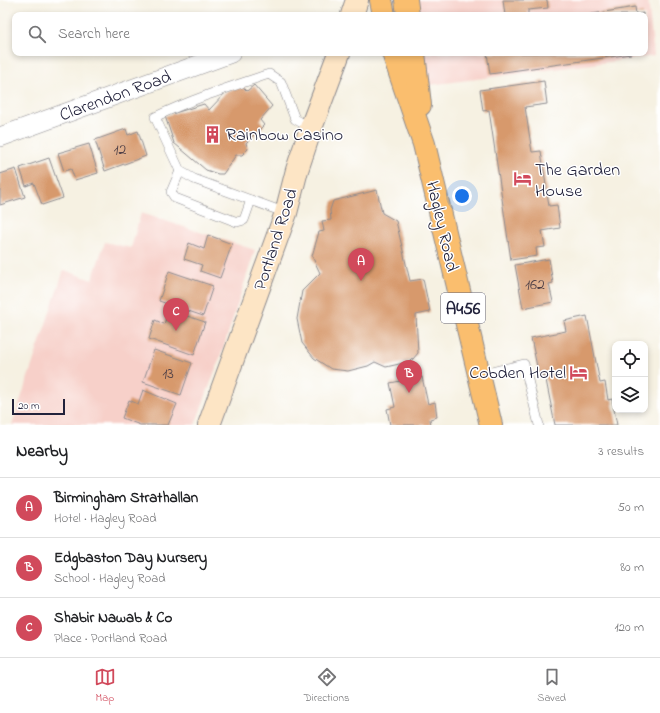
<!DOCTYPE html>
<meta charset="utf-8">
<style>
:root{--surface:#fff;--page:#f2f2f2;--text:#202124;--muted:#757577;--line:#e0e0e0;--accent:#d1495b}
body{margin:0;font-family:"Indie Flower",sans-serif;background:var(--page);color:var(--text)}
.controls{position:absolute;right:12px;bottom:12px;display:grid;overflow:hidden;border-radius:8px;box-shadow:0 2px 6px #0003}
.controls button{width:36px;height:36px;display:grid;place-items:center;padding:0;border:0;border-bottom:1px solid var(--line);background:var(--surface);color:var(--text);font:20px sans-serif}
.scale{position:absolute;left:12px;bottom:10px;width:53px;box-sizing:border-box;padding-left:4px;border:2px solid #22223b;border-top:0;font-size:11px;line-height:14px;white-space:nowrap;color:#22223b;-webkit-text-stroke:3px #fff;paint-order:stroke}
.you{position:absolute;left:462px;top:196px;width:14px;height:14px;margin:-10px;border:3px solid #fff;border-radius:50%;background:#1a73e8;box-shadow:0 0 0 6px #1a73e833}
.badge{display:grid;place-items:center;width:26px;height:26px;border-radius:50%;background:var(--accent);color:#fff;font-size:13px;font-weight:700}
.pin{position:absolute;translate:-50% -33px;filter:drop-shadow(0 1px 2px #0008)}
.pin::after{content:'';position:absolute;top:21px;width:14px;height:12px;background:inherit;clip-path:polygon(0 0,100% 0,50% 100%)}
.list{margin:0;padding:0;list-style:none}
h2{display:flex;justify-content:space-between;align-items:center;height:52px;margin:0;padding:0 16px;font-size:17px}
h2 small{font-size:13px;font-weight:400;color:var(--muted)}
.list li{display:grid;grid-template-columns:26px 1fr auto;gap:12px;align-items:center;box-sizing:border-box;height:60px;padding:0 16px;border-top:1px solid var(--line)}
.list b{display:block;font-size:15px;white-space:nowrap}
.list p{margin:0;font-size:13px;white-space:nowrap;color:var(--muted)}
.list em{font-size:13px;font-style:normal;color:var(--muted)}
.icon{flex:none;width:22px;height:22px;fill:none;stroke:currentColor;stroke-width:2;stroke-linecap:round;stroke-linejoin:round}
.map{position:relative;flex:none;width:660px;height:425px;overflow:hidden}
.search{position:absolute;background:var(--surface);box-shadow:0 2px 6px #0003;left:12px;right:12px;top:12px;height:44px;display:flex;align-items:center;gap:10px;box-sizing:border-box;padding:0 14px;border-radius:8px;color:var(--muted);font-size:15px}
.sheet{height:232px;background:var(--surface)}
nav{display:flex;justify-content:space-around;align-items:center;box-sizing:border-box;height:56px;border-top:1px solid var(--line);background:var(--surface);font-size:11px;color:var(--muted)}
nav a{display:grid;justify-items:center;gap:2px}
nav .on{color:var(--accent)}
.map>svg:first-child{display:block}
.built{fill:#f7d0c9}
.building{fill:#d7996c}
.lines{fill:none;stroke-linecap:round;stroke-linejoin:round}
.lane-casing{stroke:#8c8a8e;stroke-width:10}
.street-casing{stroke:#8c8a8e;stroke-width:20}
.secondary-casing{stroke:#8c8a8e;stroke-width:24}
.highway-casing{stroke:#8c8a8e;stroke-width:24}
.lane{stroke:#fff;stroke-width:9}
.street{stroke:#fff;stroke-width:19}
.secondary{stroke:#fde5c5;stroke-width:22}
.highway{stroke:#fabe6e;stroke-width:22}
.labels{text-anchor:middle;stroke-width:3;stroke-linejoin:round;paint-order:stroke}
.number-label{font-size:16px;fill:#4f4047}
.shield{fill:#fff;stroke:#646476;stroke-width:1}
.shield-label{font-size:17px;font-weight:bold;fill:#22223b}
.street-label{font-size:18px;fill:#22223b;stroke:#fff}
.poi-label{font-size:18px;fill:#22223b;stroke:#fff;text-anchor:start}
</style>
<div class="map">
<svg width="660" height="425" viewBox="0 0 660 425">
<rect width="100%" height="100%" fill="#fff"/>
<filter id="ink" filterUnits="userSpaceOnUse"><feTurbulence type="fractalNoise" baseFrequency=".025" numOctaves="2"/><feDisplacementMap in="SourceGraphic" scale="8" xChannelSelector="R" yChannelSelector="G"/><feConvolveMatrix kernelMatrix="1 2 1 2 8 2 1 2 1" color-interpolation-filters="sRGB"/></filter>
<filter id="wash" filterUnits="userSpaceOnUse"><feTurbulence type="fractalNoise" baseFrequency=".012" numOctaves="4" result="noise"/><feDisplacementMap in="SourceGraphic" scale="16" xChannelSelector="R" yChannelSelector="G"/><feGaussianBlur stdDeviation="0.9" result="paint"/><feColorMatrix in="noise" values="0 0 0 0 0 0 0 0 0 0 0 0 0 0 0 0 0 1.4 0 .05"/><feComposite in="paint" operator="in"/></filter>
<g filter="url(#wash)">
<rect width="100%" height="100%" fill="#f6f1e2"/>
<g class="built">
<path d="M413 0H648L654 56 429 85 423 53H645V15H416Z"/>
<path d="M141 213 255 250 222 352 195 425H12L64 270 92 280 105 242 131 248Z"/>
</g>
<g id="blocks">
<g class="building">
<path d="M503 0H547L548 8 528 10V15H505Z"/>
<path d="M635 7 636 14 643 13V15H586Z"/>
<path d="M487 53H631V54L490 74Z"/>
<path d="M544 81 547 104 525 107 532 152 541 151 549 206 557 205 560 228 542 231 545 247 536 248 537 256 511 260 489 110 483 111 480 90Z"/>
<path d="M254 85 272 106 260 120 264 125 246 143 248 149 242 155H236L223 174H218L206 170 174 143 165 116 204 104 209 110 227 91 243 87 247 91Z"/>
<path d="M126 129 128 135 138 131 146 156 105 171 95 140Z"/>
<path d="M89 144 98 173 75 180 71 169 64 171 58 153Z"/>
<path d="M49 158 63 198 42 205 34 183 26 186 20 168Z"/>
<path d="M16 169 25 197 0 205V174Z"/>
<path d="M377 190 382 213 396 221 410 281 423 279 430 312 416 315 418 353 413 359 408 362 386 367 375 362 368 366 348 371 331 369 314 358 302 343 297 319 302 291 320 273 312 256 319 232 324 231 322 221 331 220 330 210 333 201Z"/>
<path d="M208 235 232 244 220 278 200 271 202 265 184 259 189 243 204 249Z"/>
<path d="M549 259 553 283 549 284 553 302 523 308 515 265Z"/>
<path d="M169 271 213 286 203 316 159 301Z"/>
<path d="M169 310 205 322 194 355 149 339 155 320 164 324Z"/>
<path d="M587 316 600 383 605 382 608 400 612 399 617 425H555L545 375 539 376 531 338 566 331 564 321Z"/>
<path d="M154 350 192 363 181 395 143 382Z"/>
<path d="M422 377 428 404 435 402 437 417 430 419 431 425H390L387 409 395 407 390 383Z"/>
<path d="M143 390 177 404 168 425H140L122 418 129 400 138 404Z"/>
</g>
</g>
</g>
<g filter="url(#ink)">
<use href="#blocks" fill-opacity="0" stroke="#8c8a8e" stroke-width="1"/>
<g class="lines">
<defs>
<g id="lane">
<path d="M180 171 171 192 175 198 237 222 244 220 251 200"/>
<path d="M286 213 194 179 180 171 155 117C192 99 230 87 269 74L281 82 295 119 311 128"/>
<path d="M479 375 524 364 539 425"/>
</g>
<path id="street" d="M0 137 231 53"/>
<g id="secondary">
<path d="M352 15 357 0"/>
<path d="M209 425 286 213 297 170 311 128 339 53"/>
</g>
<g id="highway">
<path d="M381 0 384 15"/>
<path d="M406 0 408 15"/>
<path d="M393 53 424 144 491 425"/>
<path d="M414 53 420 105"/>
</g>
</defs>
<use href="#lane" class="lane-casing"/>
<use href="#street" class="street-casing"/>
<use href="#secondary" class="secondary-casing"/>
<use href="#highway" class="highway-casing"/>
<use href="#lane" class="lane"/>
<use href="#street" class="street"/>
<use href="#secondary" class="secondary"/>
<use href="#highway" class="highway"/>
</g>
</g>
<defs>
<symbol id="building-bare" viewBox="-9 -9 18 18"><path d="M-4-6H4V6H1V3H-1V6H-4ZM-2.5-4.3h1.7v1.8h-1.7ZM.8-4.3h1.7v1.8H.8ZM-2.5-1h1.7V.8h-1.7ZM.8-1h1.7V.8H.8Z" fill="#d1495b" stroke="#fff" stroke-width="2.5" paint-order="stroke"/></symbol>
<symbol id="hotel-bare" viewBox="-9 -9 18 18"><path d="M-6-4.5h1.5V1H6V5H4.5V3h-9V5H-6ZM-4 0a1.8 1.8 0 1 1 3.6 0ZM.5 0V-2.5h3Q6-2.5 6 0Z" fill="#d1495b" stroke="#fff" stroke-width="2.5" paint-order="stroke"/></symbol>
</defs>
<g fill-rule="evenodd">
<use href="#building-bare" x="200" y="122" width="25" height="25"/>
<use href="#hotel-bare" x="510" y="166" width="25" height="25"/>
<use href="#hotel-bare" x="566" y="360" width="25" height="25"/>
</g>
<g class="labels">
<g class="number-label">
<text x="120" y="154">12</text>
<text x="535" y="289">162</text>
<text x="168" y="378">13</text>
</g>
<rect class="shield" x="441" y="293" width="44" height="30" rx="3"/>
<g class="shield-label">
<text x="463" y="314">A456</text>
</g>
<g class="street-label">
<text transform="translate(115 95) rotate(-20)" y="6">Clarendon Road</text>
<text transform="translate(443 226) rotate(77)" y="6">Hagley Road</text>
<text transform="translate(275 239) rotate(-72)" y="6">Portland Road</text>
</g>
<g class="poi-label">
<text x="226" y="140">Rainbow Casino</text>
<text x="535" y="175">The Garden<tspan x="535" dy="21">House</tspan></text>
<text x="566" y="378" text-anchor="end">Cobden Hotel</text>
</g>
</g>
</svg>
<div class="controls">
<button><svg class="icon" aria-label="locate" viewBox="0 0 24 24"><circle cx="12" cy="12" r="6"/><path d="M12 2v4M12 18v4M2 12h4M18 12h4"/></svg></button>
<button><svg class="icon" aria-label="layers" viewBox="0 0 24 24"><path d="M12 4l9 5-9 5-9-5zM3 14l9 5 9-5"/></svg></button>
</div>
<div class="scale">20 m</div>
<div class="you"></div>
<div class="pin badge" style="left:361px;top:281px">A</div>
<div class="pin badge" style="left:409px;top:393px">B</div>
<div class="pin badge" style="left:176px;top:331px">C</div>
<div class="search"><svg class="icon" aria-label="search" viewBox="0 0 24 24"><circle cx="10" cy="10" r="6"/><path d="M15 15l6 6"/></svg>Search here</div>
</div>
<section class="sheet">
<h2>Nearby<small>3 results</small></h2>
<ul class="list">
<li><span class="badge">A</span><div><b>Birmingham Strathallan</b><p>Hotel · Hagley Road</p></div><em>50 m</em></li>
<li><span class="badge">B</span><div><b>Edgbaston Day Nursery</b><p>School · Hagley Road</p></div><em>80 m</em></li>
<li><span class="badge">C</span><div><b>Shabir Nawab &amp; Co</b><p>Place · Portland Road</p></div><em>120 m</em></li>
</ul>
</section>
<nav>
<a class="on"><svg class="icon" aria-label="map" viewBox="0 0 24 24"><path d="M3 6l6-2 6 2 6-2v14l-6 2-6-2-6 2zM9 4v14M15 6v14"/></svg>Map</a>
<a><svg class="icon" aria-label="directions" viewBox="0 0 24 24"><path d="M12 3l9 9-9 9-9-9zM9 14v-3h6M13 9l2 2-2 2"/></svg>Directions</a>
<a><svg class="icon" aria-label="saved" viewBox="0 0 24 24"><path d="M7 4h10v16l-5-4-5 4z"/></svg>Saved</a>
</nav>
